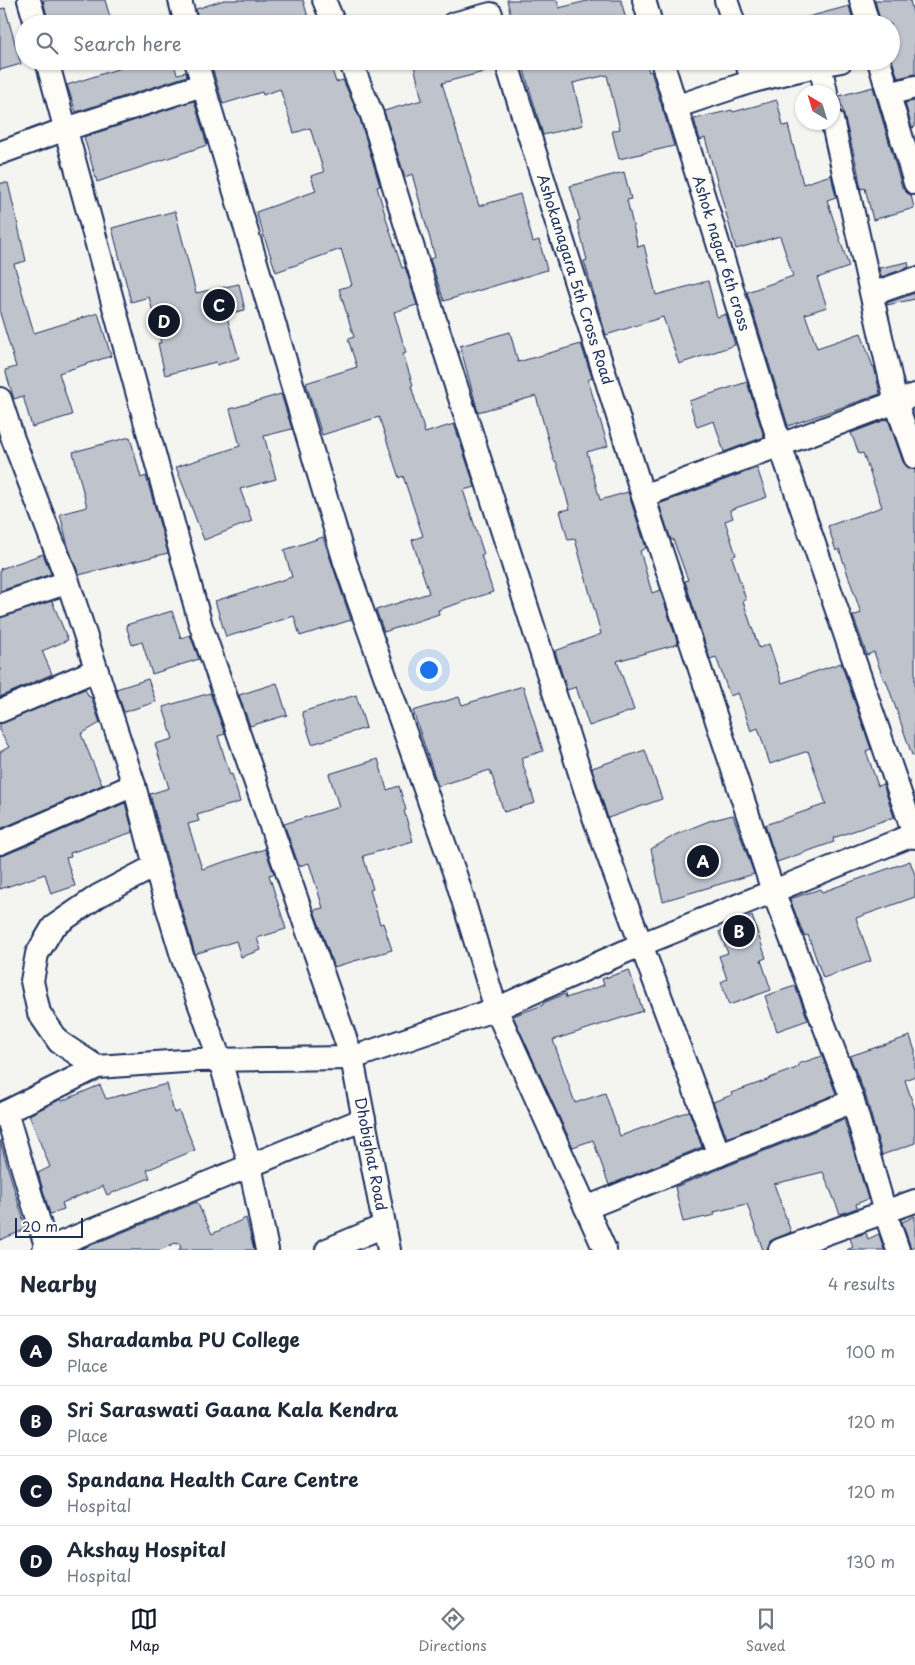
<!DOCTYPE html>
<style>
:root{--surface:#fff;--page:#f2f2f3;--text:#1f2937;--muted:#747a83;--line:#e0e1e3;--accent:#111827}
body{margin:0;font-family:"Playpen Sans",sans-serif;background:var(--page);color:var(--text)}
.compass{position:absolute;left:795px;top:85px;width:45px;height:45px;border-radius:50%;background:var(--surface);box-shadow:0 1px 4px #0004;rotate:322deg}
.scale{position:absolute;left:15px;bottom:12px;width:68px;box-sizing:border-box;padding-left:5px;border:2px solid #1b2f5e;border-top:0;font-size:14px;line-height:18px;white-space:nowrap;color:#1b2f5e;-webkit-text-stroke:4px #fdfcf7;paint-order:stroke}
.you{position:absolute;left:428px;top:669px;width:18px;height:18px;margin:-12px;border:4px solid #fff;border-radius:50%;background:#1a73e8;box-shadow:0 0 0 8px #1a73e833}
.badge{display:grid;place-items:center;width:32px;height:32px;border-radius:50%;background:var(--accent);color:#fff;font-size:16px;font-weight:700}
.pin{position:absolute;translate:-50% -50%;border:2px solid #fff;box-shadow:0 1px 5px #0006}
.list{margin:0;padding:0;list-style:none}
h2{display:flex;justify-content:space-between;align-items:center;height:65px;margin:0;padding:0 20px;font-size:21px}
h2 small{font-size:16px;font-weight:400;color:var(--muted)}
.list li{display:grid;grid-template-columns:32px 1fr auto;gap:15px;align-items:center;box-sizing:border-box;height:70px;padding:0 20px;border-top:1px solid var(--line)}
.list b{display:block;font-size:19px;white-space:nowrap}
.list p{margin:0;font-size:16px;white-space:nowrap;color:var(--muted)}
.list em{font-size:16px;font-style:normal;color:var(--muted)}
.icon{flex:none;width:28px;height:28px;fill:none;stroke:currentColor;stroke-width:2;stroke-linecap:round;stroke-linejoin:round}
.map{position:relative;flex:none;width:915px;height:1250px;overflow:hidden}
.search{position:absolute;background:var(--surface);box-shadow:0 1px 4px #0004;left:15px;right:15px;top:15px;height:55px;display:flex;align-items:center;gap:12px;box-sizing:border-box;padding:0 18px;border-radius:28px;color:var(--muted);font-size:19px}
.sheet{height:345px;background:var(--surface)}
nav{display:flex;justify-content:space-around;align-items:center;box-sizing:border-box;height:70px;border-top:1px solid var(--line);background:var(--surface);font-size:14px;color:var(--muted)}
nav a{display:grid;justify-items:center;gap:2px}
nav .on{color:var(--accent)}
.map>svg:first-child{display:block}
.building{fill:#bfc3cc;stroke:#1b2f5e}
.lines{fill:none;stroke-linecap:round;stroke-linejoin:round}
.minor-casing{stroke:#1b2f5e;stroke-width:26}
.minor{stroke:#fdfcf7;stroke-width:22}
.labels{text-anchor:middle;stroke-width:4.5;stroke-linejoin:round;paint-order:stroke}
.street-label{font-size:15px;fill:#1b2f5e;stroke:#fdfcf7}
</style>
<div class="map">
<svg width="915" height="1250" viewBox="0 0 915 1250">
<rect width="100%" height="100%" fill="#f4f4f1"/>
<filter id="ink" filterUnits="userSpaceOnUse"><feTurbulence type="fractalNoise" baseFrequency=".02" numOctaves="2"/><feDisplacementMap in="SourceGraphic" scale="10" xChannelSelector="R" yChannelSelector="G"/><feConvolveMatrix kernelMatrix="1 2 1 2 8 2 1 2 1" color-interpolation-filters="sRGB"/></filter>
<g filter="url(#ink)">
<g class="building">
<path d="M43 0H105L112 24H49Z"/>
<path d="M224 0H303L310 24H199L196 9Z"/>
<path d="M507 0H557L559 8 591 0H621L627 24H513Z"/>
<path d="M875 0H910L913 14H915V74L898 78 891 57V24H881Z"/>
<path d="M849 6 854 24H804V18Z"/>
<path d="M5 8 21 64 0 70V9Z"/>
<path d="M171 17 172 24H163L162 20Z"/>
<path d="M122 61H173L177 74 186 72 187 76 76 112 67 85 124 67Z"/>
<path d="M218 61H329L336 82 343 80 360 119 380 186 377 187 389 228 402 268 405 267 417 305 394 312 406 353 403 354 413 385 411 386 425 433 454 424 475 487 463 490 484 554 481 555 493 592 438 610 439 614 384 632 376 610 429 593 412 540 423 536 403 476 399 478 379 417 322 435 306 383 357 367 348 339 354 337 339 289 352 285 341 249 276 272 256 212 316 191 311 176 324 172 310 128 294 133 280 89 263 95 262 92 223 104 211 64Z"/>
<path d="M413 61H493L495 69 442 83 479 206 520 194 533 242 539 240 547 270 444 301 430 259 435 257 412 174 405 177 384 111 422 100Z"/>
<path d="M557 61H646L649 72 651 71 674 146 619 159 612 131 620 129 607 75 573 83 583 125 543 135 524 70Z"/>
<path d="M873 87 902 187 906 192 911 195 914 208 873 220 865 188 861 189 857 167 839 96Z"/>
<path d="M777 100 783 126 788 125 803 184 831 175 836 197 827 200 849 267 817 278 827 307 805 314 817 348 861 333 873 367 874 366 880 394 788 426 747 292 793 276 780 236 736 249 705 138 700 140 694 119 732 110 733 112Z"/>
<path d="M194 101 207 145 97 182 84 137Z"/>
<path d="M915 101V127L912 128 905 103Z"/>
<path d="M624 172 631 199 627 200 638 247 644 245 656 295 708 281 717 317 726 314 735 345 679 364 663 317 606 335 584 261 587 260 577 221 580 220 570 186Z"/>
<path d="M0 183H8L17 221 26 261 14 264 34 333 98 313 111 356 59 373 72 415 32 427 23 396 14 399 5 370 16 367 0 313Z"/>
<path d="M175 211 196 293 239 284 245 310 226 314 239 358 217 365 216 362 165 375 158 343H161L149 297 131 302 112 228Z"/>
<path d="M908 262 909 267 881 277 879 268Z"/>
<path d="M915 293V299L887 305V303Z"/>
<path d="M510 332 518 362 581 344 592 378 588 380 608 446 587 452 600 500 628 492 646 548 640 551 652 593 660 590 678 644 617 661 634 710 589 726 576 687 567 690 555 651 601 634 575 539 568 540 560 511 570 509 556 461H554L536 396 478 412 460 346Z"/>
<path d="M747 382 764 437 724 452 714 421 697 427 689 401Z"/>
<path d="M281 394 292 429 264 436 276 479 240 489 252 521 204 540 176 467 240 446 230 409Z"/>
<path d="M888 419 903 462 907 467 915 470V755H912L886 680 884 681 874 652 867 655 853 616 861 613 839 549 836 551 828 526 882 507 863 453 859 454 851 433Z"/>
<path d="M130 437 141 478 146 476 168 553 79 575 68 546 60 514 87 507 73 452Z"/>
<path d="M757 468 767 497 730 510 733 518 725 521 736 555 732 557 746 600 743 601 759 648 769 644 782 683 841 663 871 749 866 751 878 786 883 784 894 817 833 838 834 842 777 862 765 825 826 804 808 751 770 764 758 728 751 731 738 693 730 696 716 657 710 659 685 581 688 580 673 539 671 540 659 504Z"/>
<path d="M323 537 351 620 300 636 294 616 226 637 215 601 292 577 284 550Z"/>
<path d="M43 554 51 574 0 591V569Z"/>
<path d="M52 601 68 640 42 651 52 674 0 697V618Z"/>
<path d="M172 611 181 638 190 635 199 659 152 674 142 642 132 645 126 625Z"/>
<path d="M148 679 156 702 124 712 116 689Z"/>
<path d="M277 683 287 715 250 726 239 695Z"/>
<path d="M523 686 543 751 521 758 535 803 504 812 490 770 438 786 413 711 459 697 462 705Z"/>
<path d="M85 689 89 697H91L100 723 81 734 102 785 0 829V752L9 747 0 732V724Z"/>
<path d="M210 693 225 734 218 736 230 775 232 774 240 802 197 815 199 821 188 824 202 869 265 849 274 874 269 875 286 929 257 938 261 950 241 957 236 941 195 954 168 862 150 794 169 788 155 744 173 739 163 707Z"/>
<path d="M356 695 366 728 312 744 302 712Z"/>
<path d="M645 750 662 799 608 818 592 768Z"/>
<path d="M378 759 387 790 399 786 406 810 404 811 413 841 363 856 373 889 370 890 380 924 383 923 392 950 334 967 314 910 323 908 309 863 299 866 284 824 339 807 329 774Z"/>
<path d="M125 803 133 832 70 853 71 857 66 858 75 886 51 894 45 874 0 889V856L5 855Z"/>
<path d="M733 815 754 874 663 901 651 849 677 834 709 821Z"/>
<path d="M910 861 915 875V897L856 918 871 961 823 978 808 935 804 936 790 899 820 889 822 892Z"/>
<path d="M752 916 766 958 761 960 771 990 729 1005 721 982 727 979 719 956 728 953 719 932Z"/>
<path d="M629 970 643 1011 553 1040 575 1103 605 1093 620 1136 689 1111 702 1147 609 1185 593 1140 573 1147 513 1016 543 1005V1003L565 994 566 998 604 985 602 979Z"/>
<path d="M795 986 808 1020 777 1031 765 996Z"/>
<path d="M910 1036 915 1051V1076L905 1080 915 1110V1143L882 1155 866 1097 850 1056Z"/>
<path d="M822 1056 836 1094 727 1138 713 1102 732 1095 731 1093 770 1079V1078L799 1067 798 1064Z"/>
<path d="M167 1084 174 1113 179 1111 195 1150 147 1170 150 1178 107 1195 103 1186 62 1203 64 1209 50 1214 38 1173 50 1167 29 1115 61 1099 62 1101 100 1085 106 1099Z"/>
<path d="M844 1119 868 1199 856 1204 857 1208 840 1214 823 1172 774 1184 791 1232 770 1241 767 1250H763L747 1204 714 1212 715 1215 683 1222 675 1187Z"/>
<path d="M0 1141 26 1229 0 1240Z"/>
<path d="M197 1202 212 1234 246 1218 254 1250H178L181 1248 179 1243 176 1244 175 1243 160 1250H79Z"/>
<path d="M915 1216V1246L911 1248 902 1222Z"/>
<path d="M866 1233 868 1239 879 1234 884 1250H847L853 1247 850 1238Z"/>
</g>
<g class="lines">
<defs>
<g id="minor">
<path d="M29 0 36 24"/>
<path d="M180 0 186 24"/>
<path d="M324 0 334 24"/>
<path d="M644 0 651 24"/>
<path d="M726 0 734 24"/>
<path d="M861 0 868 24"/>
<path d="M453 24 491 14"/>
<path id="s1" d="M47 61 201 626 352 1058 389 1250"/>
<path d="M196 61 345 562 457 880 496 1009 605 1250"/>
<path d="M350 61 372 115 435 320 595 820 719 1155"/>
<path id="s2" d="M506 61 643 496 773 891 853 1101 885 1212 898 1250"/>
<path id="s3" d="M662 61 780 445 915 837"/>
<path d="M879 61 915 183"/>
<path d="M820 65 841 61"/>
<path d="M753 81 820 65 826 92"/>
<path d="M889 94 915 87"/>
<path d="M675 107 753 81 746 61"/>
<path d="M832 120 896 403 915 457"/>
<path d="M0 153 66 129 202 85"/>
<path d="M872 294 915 279"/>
<path d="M0 399 13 439 68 582 134 785 155 866 183 959 220 1060 250 1165 267 1250"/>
<path d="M643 496 915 395"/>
<path d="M0 605 68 582"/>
<path d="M0 711 96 670"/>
<path d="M0 843 134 785"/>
<path d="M97 1067 59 1042 39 1013 32 981 37 954 53 927 98 896 155 866"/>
<path d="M6 1112 47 1249"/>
<path d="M0 1115 97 1067 198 1060 352 1058 496 1009 640 945 915 834"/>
<path d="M586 1208 853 1101"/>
<path d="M44 1250 364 1119"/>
<path d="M327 1250 384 1226"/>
<path d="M780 1250 915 1201"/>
</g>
</defs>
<use href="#minor" class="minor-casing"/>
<use href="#minor" class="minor"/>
</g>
</g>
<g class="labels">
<g class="street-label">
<text dy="5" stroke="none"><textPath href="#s3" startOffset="201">Ashok nagar 6th cross</textPath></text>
<text dy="5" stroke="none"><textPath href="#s2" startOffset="229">Ashokanagara 5th Cross Road</textPath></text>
<text dy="5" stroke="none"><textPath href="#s1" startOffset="1141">Dhobighat Road</textPath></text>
</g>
</g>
</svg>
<svg class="compass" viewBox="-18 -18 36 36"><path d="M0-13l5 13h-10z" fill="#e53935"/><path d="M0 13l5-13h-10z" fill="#747a83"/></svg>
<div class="scale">20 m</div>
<div class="you"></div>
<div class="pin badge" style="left:703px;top:861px">A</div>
<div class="pin badge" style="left:739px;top:931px">B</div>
<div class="pin badge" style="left:219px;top:305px">C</div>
<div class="pin badge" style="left:164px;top:321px">D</div>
<div class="search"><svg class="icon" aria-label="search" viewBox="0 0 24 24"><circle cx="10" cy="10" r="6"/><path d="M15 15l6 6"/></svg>Search here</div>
</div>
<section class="sheet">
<h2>Nearby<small>4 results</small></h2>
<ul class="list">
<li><span class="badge">A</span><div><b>Sharadamba PU College</b><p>Place</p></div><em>100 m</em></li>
<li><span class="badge">B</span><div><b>Sri Saraswati Gaana Kala Kendra</b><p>Place</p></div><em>120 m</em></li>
<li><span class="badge">C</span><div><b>Spandana Health Care Centre</b><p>Hospital</p></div><em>120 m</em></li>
<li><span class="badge">D</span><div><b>Akshay Hospital</b><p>Hospital</p></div><em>130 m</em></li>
</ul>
</section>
<nav>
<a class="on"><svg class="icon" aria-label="map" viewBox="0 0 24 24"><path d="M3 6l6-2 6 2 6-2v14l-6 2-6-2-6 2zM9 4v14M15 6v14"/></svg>Map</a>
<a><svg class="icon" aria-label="directions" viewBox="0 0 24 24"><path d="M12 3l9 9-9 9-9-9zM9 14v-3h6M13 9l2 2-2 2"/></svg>Directions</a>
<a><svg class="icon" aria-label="saved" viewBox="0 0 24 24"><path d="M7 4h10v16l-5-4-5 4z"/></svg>Saved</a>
</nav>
